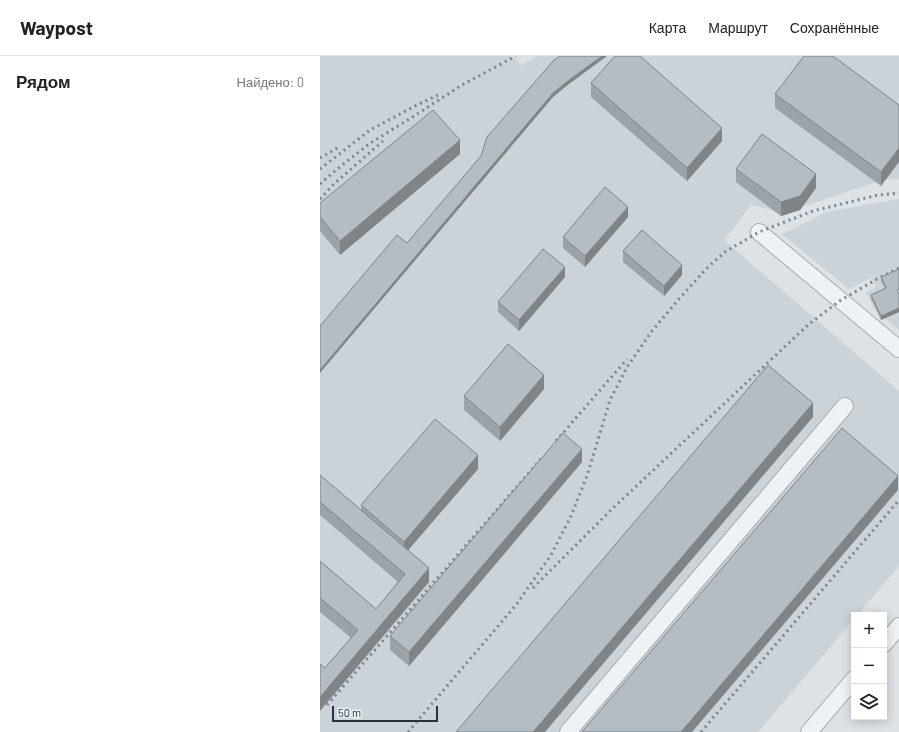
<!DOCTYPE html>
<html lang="ru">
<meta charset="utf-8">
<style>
:root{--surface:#fff;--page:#f2f2f2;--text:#222;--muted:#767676;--line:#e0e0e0}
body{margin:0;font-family:Barlow,sans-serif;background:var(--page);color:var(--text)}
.controls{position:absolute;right:12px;bottom:12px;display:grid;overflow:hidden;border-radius:0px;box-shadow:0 2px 10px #0003}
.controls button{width:36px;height:36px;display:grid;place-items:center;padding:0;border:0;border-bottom:1px solid var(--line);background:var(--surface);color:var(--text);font:20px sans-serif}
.scale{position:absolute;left:12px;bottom:10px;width:106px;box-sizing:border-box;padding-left:4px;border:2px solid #27333c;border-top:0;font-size:11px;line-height:14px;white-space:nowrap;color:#27333c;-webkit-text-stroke:3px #ecf1f4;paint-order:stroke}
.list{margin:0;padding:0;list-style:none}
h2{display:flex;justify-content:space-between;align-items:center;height:52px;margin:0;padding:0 16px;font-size:17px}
h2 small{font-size:13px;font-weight:400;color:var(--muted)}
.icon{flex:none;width:22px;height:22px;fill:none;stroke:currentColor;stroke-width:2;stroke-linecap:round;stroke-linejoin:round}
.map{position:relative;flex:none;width:579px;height:676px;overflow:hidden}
header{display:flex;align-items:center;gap:24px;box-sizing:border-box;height:56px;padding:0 20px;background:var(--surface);border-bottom:1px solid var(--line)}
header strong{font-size:19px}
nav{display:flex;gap:22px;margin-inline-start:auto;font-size:14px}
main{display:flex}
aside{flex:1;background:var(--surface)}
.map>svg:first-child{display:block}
.built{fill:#cbd2d8}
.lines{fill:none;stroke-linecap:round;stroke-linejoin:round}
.minor-casing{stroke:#a3aab0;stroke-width:18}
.minor{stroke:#eff2f5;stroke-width:16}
.rail{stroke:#76858f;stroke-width:3;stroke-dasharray:2 4;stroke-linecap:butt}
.wall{fill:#9ba3a8}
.shaded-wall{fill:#7e8488}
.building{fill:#b4bdc3;stroke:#7e8488}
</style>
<header>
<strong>Waypost</strong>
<nav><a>Карта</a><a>Маршрут</a><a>Сохранённые</a></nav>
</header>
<main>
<aside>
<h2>Рядом<small>Найдено: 0</small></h2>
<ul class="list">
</ul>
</aside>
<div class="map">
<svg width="579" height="676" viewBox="0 0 579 676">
<rect width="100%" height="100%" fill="#dde2e6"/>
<g class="built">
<path d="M0 0H192L202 9 217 0H579V123L563 124 463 157 431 149 404 184 579 335V510L537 559H534V563L438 676H0Z"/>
<path d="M579 143V274L555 254 546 237 556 231 551 222 529 233 462 178 507 156Z"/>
</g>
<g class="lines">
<defs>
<g id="minor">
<path d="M439 176 579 293"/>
<path d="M564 588 579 570"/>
<path d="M248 676 525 350"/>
<path d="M489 676 534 623"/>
</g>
</defs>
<use href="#minor" class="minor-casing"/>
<use href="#minor" class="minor"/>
<g class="rail">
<path d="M0 102 19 91"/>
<path d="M0 113 50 74 97 49 118 39"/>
<path d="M0 128 16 114 49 88 94 60 142 29 196 0"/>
<path d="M0 143 14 128 63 85"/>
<path d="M236 385 307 303"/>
<path d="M213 532 292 453 489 268 521 244 557 223 579 212"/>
<path d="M7 649 221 403"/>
<path d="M88 676 196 549 231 499 251 460 267 420 290 344 307 311 332 275 359 243 386 213 405 196 439 176 493 155 558 139 579 137"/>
<path d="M381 676 579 444"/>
</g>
</g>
<g class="wall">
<path d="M271 27 402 85 367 125 271 41Z"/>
<path d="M455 38 579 49 561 130 455 52Z"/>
<path d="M140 98 20 199 0 175V147Z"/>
<path d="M416 113 496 132 480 154 461 160 416 126Z"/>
<path d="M308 161 265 211 243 192V181Z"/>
<path d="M303 195 362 219 344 240 303 206Z"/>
<path d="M245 221 199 275 178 256V246Z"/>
<path d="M561 221 578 237 579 238V256L561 264 551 242V239L565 232 561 225Z"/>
<path d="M224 333 180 385 144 354V340Z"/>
<path d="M262 406 89 610 70 594V580Z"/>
<path d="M158 413 88 494 109 526 5 612 31 582 0 556V505L56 553 78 526 0 459V419L41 455V449Z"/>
</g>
<g class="shaded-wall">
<path d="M282 0H287L249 28 233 41 0 317V314L233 37 249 24Z"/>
<path d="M402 72V85L367 125V112Z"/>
<path d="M140 84V98L20 199V185Z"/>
<path d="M579 92V106L561 130V116Z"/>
<path d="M496 118V132L480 154 461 160V146Z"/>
<path d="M308 151V161L265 211V200Z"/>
<path d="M362 209V219L344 240V230Z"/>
<path d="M245 211V221L199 275V264Z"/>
<path d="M579 252V256L561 264V260Z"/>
<path d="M224 319V333L180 385V371Z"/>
<path d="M493 347V361L225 676H213Z"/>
<path d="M262 393V406L89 610V596Z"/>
<path d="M158 399V413L84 499V486Z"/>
<path d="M578 420V434L372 676H361Z"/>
<path d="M109 512V526L0 655V641Z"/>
</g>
<g class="building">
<path d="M240 0H282L249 24 233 37 0 314V270L77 179 87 187 161 100 167 81 234 4Z"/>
<path d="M295 0H320L402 72 367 112 271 27Z"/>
<path d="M484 0H513L579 49V92L561 116 455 38Z"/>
<path d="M113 54 140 84 20 185 0 161V147Z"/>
<path d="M442 78 496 118 480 140 461 146 416 113Z"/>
<path d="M285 131 308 151 265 200 243 181Z"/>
<path d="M322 174 362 209 344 230 303 195Z"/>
<path d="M223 193 245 211 199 264 178 246Z"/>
<path d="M579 213V233L577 234 579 238V252L561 260 551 239 566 232 561 221Z"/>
<path d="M188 288 224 319 180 371 144 340Z"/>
<path d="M448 309 493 347 213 676H136Z"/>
<path d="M115 363 158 399 84 486 41 449Z"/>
<path d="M522 372 578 420 361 676H262Z"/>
<path d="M243 377 262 393 89 596 70 580Z"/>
<path d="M0 419 109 512 0 641V608L5 612 38 574 0 542V505L56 553 85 518 0 446Z"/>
</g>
</svg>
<div class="controls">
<button>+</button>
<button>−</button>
<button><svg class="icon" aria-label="layers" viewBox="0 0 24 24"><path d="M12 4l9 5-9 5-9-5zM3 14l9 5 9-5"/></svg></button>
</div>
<div class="scale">50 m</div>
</div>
</main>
